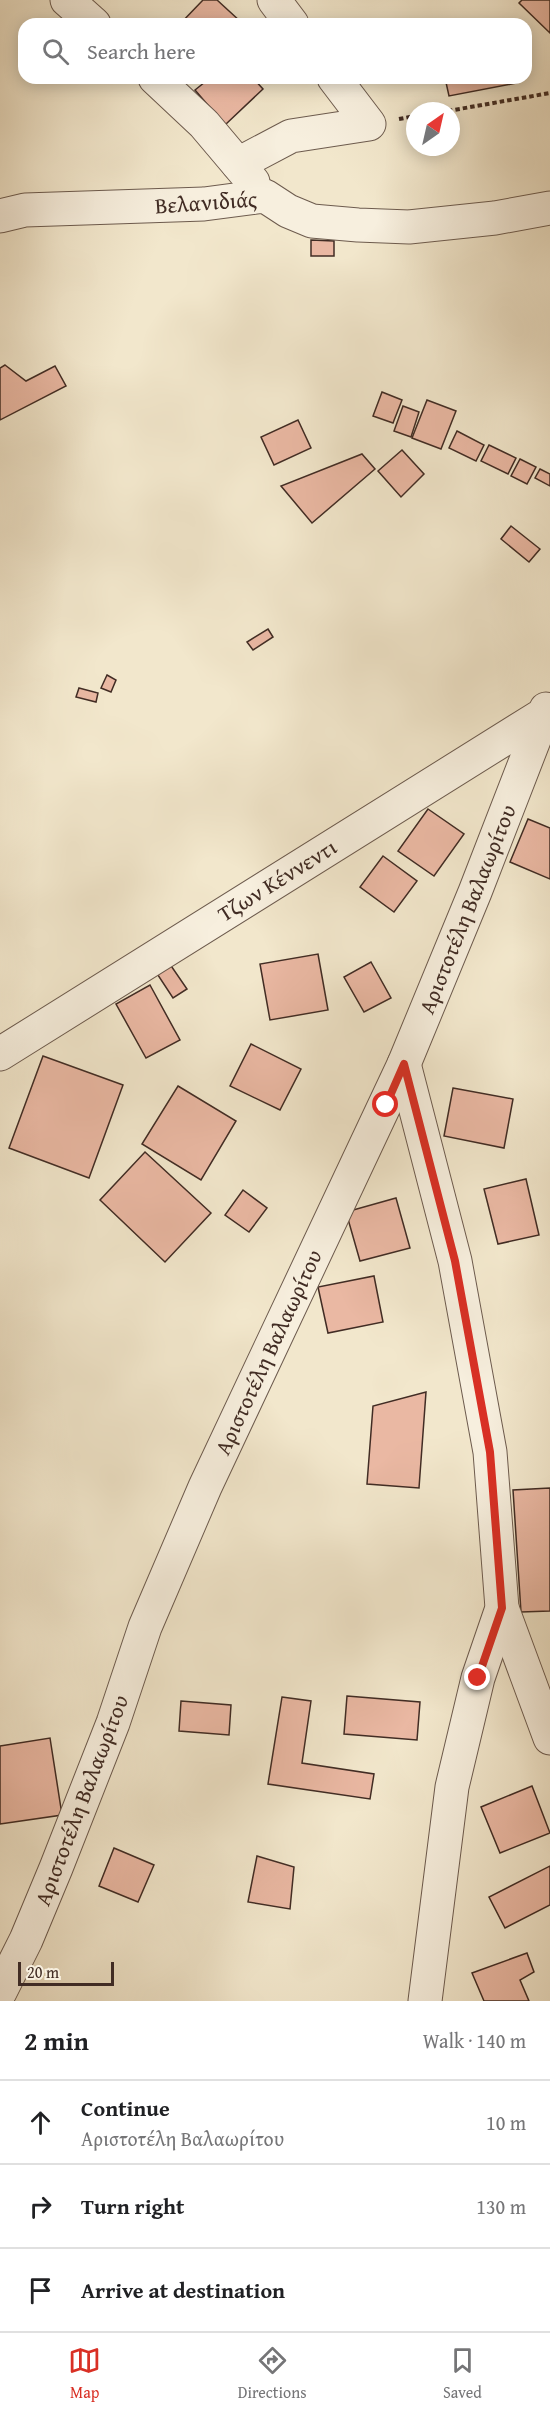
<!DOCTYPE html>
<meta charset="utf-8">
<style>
:root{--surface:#fff;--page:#f6f6f6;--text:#202124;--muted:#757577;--line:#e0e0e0;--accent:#d93025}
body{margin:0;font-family:"Gentium Book Plus",serif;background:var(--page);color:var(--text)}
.compass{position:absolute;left:406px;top:102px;width:54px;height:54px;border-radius:50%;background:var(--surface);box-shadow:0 3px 15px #0003;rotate:34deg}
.scale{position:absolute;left:18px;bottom:15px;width:96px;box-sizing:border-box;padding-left:6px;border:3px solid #412c24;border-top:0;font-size:16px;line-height:21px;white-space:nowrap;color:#412c24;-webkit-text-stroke:4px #f7efde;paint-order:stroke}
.stop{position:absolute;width:18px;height:18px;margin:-14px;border:4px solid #d93025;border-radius:50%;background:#fff}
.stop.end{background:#d93025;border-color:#fff;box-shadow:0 2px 6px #0008}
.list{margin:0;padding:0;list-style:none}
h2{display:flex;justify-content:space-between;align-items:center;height:78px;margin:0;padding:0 24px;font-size:26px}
h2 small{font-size:20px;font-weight:400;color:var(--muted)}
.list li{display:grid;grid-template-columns:39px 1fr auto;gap:18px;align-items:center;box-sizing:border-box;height:84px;padding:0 24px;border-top:2px solid var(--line)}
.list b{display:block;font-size:22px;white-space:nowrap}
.list p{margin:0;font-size:20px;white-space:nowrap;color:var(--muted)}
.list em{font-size:20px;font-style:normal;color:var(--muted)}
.icon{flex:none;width:33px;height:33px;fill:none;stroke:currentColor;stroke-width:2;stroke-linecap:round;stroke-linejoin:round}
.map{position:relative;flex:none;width:550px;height:2001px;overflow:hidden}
.search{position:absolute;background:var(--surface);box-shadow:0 3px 15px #0003;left:18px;right:18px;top:18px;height:66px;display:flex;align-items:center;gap:15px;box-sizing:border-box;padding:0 21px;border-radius:18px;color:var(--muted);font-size:22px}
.sheet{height:330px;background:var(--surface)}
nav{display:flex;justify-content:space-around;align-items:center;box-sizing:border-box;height:84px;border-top:2px solid var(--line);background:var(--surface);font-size:16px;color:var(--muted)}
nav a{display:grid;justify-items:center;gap:3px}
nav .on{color:var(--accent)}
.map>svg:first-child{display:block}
.building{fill:#eab8a3;stroke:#412c24;stroke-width:1.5}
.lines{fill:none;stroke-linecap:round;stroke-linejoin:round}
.minor-casing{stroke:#6d5b4e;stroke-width:35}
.path{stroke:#412c24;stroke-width:4;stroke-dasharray:4.5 3;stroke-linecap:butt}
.minor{stroke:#f7efde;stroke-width:33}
.route{stroke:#d93025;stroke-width:8}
.labels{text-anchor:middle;stroke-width:4.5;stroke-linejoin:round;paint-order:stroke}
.street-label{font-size:22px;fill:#412c24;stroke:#f7efde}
</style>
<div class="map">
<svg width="550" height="2001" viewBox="0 0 550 2001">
<rect width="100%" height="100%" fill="#f2e7cc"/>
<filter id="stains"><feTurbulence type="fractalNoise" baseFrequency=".00333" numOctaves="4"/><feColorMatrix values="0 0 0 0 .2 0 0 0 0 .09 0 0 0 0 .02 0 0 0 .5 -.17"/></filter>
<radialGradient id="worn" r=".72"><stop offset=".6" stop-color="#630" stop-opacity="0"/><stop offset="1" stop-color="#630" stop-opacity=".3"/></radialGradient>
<g class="building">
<path d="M203 0H217L241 22 180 24Z"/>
<path d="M522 0H550V33L519 3Z"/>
<path d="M210 78H253L263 89 225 125 195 90Z"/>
<path d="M445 78H516L517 83 449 96Z"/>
<path d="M311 240 334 241V256H311Z"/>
<path d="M5 365 26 381 55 366 66 386 0 420V368Z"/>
<path d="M382 392 402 400 393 423 373 416Z"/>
<path d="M427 400 456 411 441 449 412 438Z"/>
<path d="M403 406 419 412 411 437 394 431Z"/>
<path d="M298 420 311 448 274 465 261 437Z"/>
<path d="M457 431 484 445 476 461 449 448Z"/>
<path d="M489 445 516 458 508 474 481 461Z"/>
<path d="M402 450 424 474 401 497 378 471Z"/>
<path d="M362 454 375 469 312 523 281 486Z"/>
<path d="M520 459 536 467 527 484 511 476Z"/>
<path d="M540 469 550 474V486L535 478Z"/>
<path d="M511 526 540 549 529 562 501 539Z"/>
<path d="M268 629 273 637 253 650 247 642Z"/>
<path d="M107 675 116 680 111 692 101 688Z"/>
<path d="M79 688 98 693 96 702 76 697Z"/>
<path d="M428 809 464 834 434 876 398 851Z"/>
<path d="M528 819 550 828V879L510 862Z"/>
<path d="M383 856 417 881 394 912 360 887Z"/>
<path d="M318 954 328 1010 270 1020 260 964Z"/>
<path d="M165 957 187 989 173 998 152 966Z"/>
<path d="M371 962 391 998 364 1012 344 977Z"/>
<path d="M150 985 180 1040 146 1058 116 1004Z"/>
<path d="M251 1044 301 1069 280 1110 230 1086Z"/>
<path d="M43 1056 123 1085 89 1178 9 1148Z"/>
<path d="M178 1086 236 1121 201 1180 142 1144Z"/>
<path d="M453 1088 513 1099 504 1148 444 1136Z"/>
<path d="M145 1152 211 1213 165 1262 100 1200Z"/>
<path d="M526 1179 539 1235 498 1244 484 1189Z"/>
<path d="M243 1190 267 1208 249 1232 225 1215Z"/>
<path d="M396 1198 410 1248 360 1261 346 1212Z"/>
<path d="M374 1276 383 1322 328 1333 318 1287Z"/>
<path d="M426 1392 419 1488 367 1484 373 1406Z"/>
<path d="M550 1488V1611L521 1612 513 1490Z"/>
<path d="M347 1696 420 1702 417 1740 344 1734Z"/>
<path d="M282 1697 311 1701 302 1763 374 1774 370 1799 268 1784Z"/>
<path d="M181 1701 231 1705 229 1735 179 1731Z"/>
<path d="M50 1738 62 1815 0 1824V1746Z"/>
<path d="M532 1786 550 1833 500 1853 481 1807Z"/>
<path d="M114 1848 154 1865 138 1902 99 1886Z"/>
<path d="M257 1856 294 1867 290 1909 248 1902Z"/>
<path d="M550 1866V1905L505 1928 489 1897Z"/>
<path d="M527 1953 534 1972 520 1980 529 2001H484L472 1973Z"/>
</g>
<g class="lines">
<defs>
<g id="minor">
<path d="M67 0 94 24"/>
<path d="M274 0 292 24"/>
<path d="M155 78 204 124 253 182"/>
<path d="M238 164 291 136 369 124 334 78"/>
<path d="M0 216 25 210 204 204 265 196 288 211 312 221 358 225 409 227 495 218 550 208"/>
<path d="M0 1054 544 714 546 709"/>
<path d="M404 1064 455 1261 490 1452 502 1608 478 1678 452 1787 425 2001"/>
<path d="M502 1608 550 1738"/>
<path d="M0 1992 26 1940 56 1868 113 1723 145 1627 205 1487 404 1064 475 892 544 714"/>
</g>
</defs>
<use href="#minor" class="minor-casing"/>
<g class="path">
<path d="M448 111 550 93"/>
<path d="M399 119 415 116"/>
</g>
<use href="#minor" class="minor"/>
</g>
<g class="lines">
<path class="route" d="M386 1105 404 1064 455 1261 490 1452 502 1608 478 1678"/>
</g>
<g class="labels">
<g class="street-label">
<text transform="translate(206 202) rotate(-4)" y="8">Βελανιδιάς</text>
<text transform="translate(277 880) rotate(-32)" y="8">Τζων Κέννεντι</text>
<text transform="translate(467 909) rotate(-68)" y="8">Αριστοτέλη Βαλαωρίτου</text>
<text transform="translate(268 1352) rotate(-65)" y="8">Αριστοτέλη Βαλαωρίτου</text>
<text transform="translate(81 1800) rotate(-69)" y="8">Αριστοτέλη Βαλαωρίτου</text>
</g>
</g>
<rect width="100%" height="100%" filter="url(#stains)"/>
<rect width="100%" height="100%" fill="url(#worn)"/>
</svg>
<svg class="compass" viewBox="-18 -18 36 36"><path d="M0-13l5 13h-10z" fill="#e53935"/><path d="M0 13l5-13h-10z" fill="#757577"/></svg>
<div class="scale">20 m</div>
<div class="stop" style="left:386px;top:1105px"></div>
<div class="stop end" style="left:478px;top:1678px"></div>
<div class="search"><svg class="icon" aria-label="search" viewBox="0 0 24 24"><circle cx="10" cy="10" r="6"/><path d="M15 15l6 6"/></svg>Search here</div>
</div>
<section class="sheet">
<h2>2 min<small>Walk · 140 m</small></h2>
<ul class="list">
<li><svg class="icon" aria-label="ahead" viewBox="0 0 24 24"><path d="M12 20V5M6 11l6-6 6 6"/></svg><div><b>Continue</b><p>Αριστοτέλη Βαλαωρίτου</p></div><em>10 m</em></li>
<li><svg class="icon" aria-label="right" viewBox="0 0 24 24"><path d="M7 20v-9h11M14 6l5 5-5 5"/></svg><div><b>Turn right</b></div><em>130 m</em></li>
<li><svg class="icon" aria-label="arrive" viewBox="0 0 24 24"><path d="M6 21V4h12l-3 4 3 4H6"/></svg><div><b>Arrive at destination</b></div></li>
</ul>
</section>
<nav>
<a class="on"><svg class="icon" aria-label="map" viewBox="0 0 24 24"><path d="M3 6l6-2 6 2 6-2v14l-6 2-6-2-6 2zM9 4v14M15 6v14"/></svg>Map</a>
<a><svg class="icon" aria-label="directions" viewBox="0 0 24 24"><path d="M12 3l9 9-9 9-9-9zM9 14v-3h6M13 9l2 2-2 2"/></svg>Directions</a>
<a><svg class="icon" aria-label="saved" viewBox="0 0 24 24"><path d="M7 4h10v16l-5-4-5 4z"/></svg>Saved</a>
</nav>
